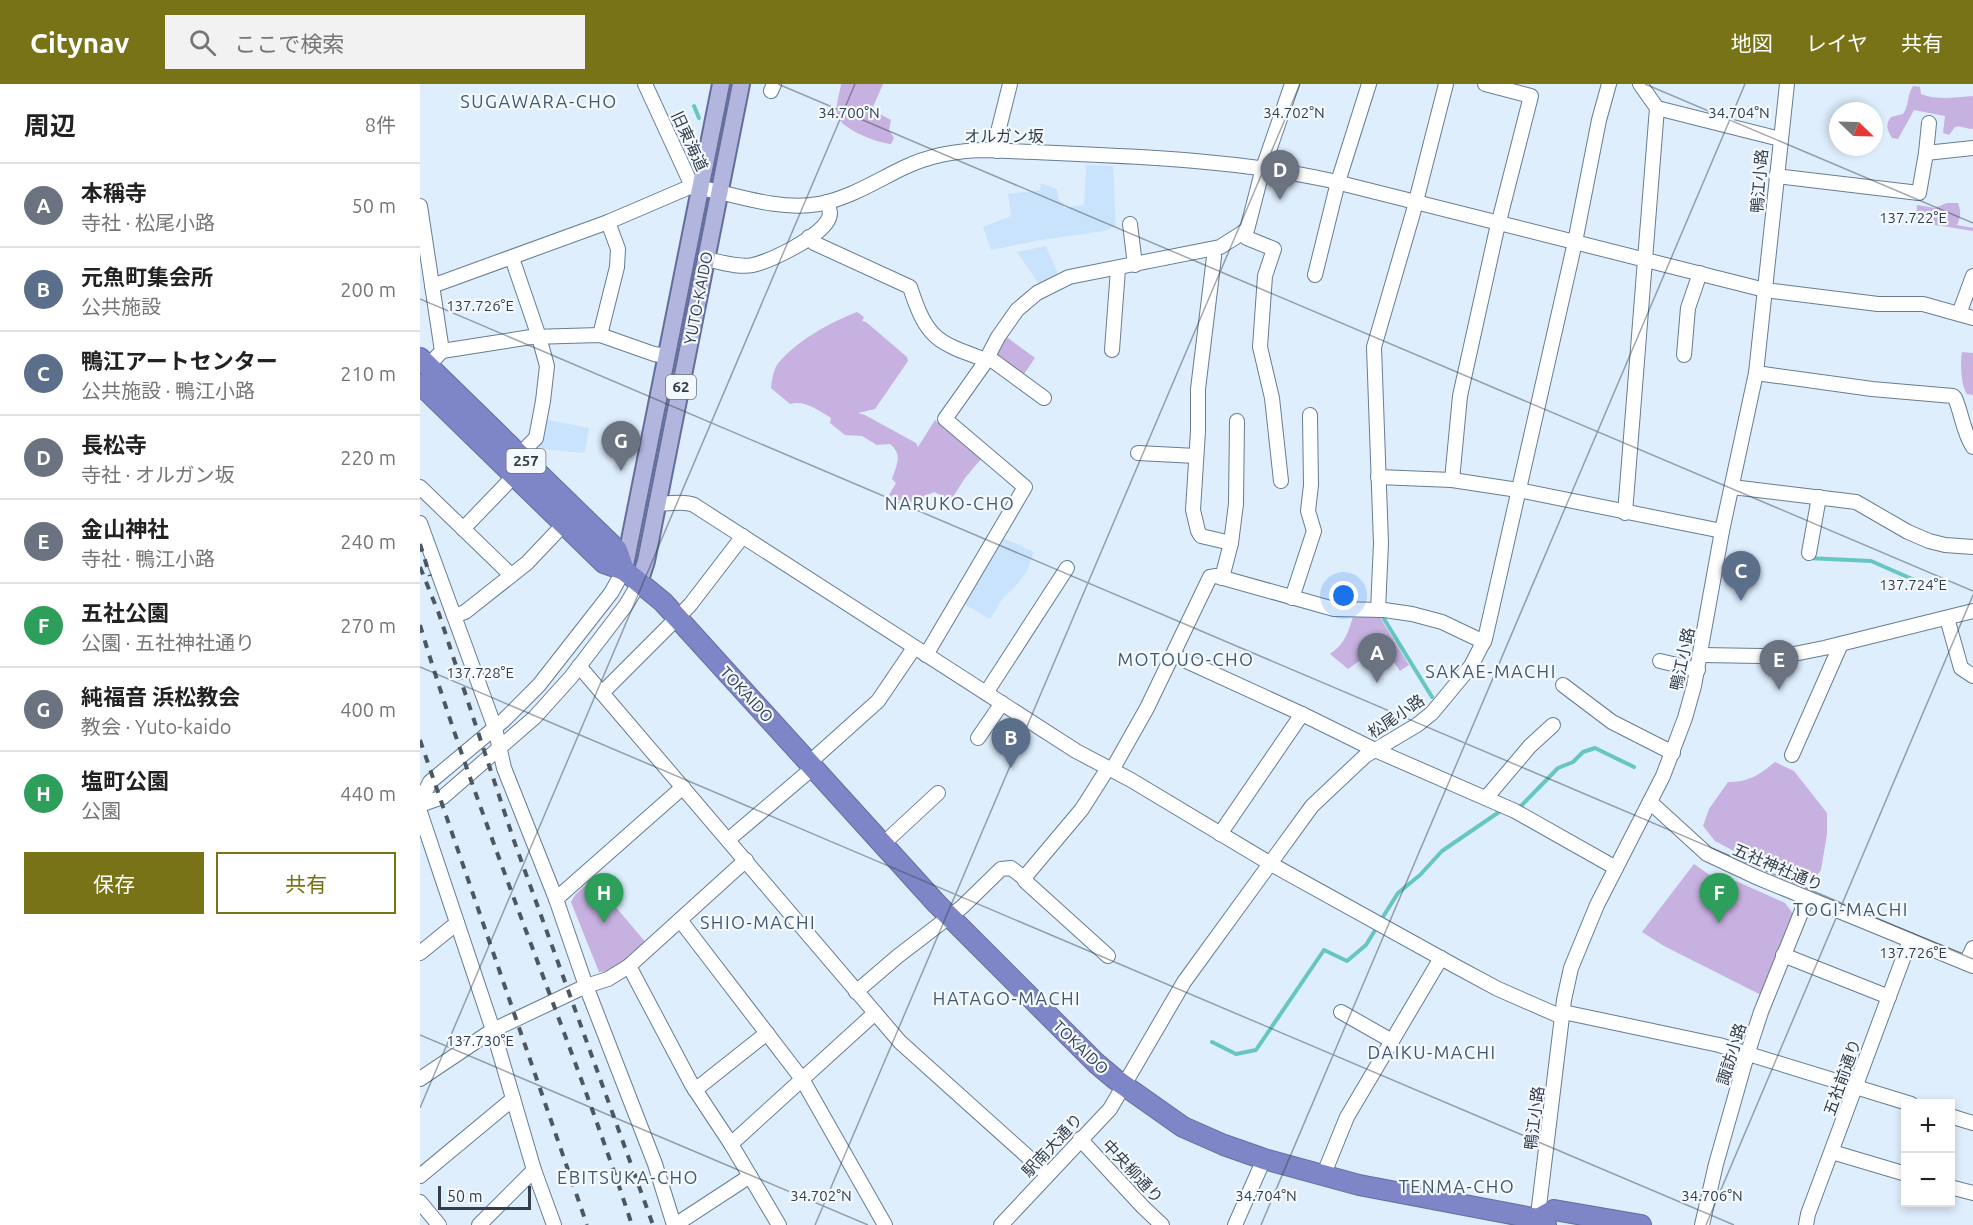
<!DOCTYPE html>
<html lang="ja">
<meta charset="utf-8">
<style>
:root{--surface:#fff;--page:#f2f2f2;--text:#222;--muted:#767676;--line:#e0e0e0;--accent:#787317}
body{margin:0;font-family:Ubuntu,"Noto Sans JP",sans-serif;background:var(--page);color:var(--text)}
.controls{position:absolute;right:18px;bottom:18px;display:grid;overflow:hidden;border-radius:0px;box-shadow:0 3px 9px #0003}
.controls button{width:54px;height:54px;display:grid;place-items:center;padding:0;border:0;border-bottom:2px solid var(--line);background:var(--surface);color:var(--text);font:30px sans-serif}
.compass{position:absolute;left:1409px;top:18px;width:54px;height:54px;border-radius:50%;background:var(--surface);box-shadow:0 3px 9px #0003;rotate:113deg}
.scale{position:absolute;left:18px;bottom:15px;width:93px;box-sizing:border-box;padding-left:6px;border:3px solid #343e48;border-top:0;font-size:16px;line-height:21px;white-space:nowrap;color:#343e48;-webkit-text-stroke:4px #f4f9ff;paint-order:stroke}
.you{position:absolute;left:924px;top:512px;width:21px;height:21px;margin:-15px;border:4px solid #fff;border-radius:50%;background:#1a73e8;box-shadow:0 0 0 9px #1a73e833}
.badge{display:grid;place-items:center;width:39px;height:39px;border-radius:50%;background:var(--accent);color:#fff;font-size:20px;font-weight:700}
.pin{position:absolute;translate:-50% -50px;filter:drop-shadow(0 2px 3px #0008)}
.pin::after{content:'';position:absolute;top:32px;width:21px;height:18px;background:inherit;clip-path:polygon(0 0,100% 0,50% 100%)}
.list{margin:0;padding:0;list-style:none}
h2{display:flex;justify-content:space-between;align-items:center;height:78px;margin:0;padding:0 24px;font-size:26px}
h2 small{font-size:20px;font-weight:400;color:var(--muted)}
.list li{display:grid;grid-template-columns:39px 1fr auto;gap:18px;align-items:center;box-sizing:border-box;height:84px;padding:0 24px;border-top:2px solid var(--line)}
.list b{display:block;font-size:22px;white-space:nowrap}
.list p{margin:0;font-size:20px;white-space:nowrap;color:var(--muted)}
.list em{font-size:20px;font-style:normal;color:var(--muted)}
.actions{display:flex;gap:12px;padding:18px 24px}
.actions a{flex:1;padding:14px 0;border:2px solid var(--accent);border-radius:0px;text-align:center;font-size:21px;color:var(--accent)}
.actions .main{background:var(--accent);color:#fff}
.icon{flex:none;width:33px;height:33px;fill:none;stroke:currentColor;stroke-width:2;stroke-linecap:round;stroke-linejoin:round}
.map{position:relative;flex:none;width:1553px;height:1141px;overflow:hidden}
header{display:flex;align-items:center;gap:36px;box-sizing:border-box;height:84px;padding:0 30px;background:var(--accent);color:#fff}
header strong{font-size:28px}
nav{display:flex;gap:33px;margin-inline-start:auto;font-size:21px}
.search{width:420px;height:54px;background:var(--page);display:flex;align-items:center;gap:15px;box-sizing:border-box;padding:0 21px;border-radius:0px;color:var(--muted);font-size:22px}
main{display:flex}
aside{flex:1;background:var(--surface)}
.map>svg:first-child{display:block}
.built{fill:#cae3fc}
.green{fill:#c7b1e1}
.lines{fill:none;stroke-linecap:round;stroke-linejoin:round}
.stream{stroke:#67c6c2;stroke-width:4}
.minor-casing{stroke:#667d94;stroke-width:16}
.major-casing{stroke:#646d9b;stroke-width:20}
.highway-casing{stroke:#646d9b;stroke-width:22}
.minor{stroke:#fff;stroke-width:14}
.major{stroke:#b2b6de;stroke-width:16}
.highway{stroke:#7e86c8;stroke-width:20}
.rail{stroke:#4d5762;stroke-width:4;stroke-dasharray:8 8;stroke-linecap:butt}
.ticks{fill:none;stroke:#343e48;stroke-width:1.5;stroke-opacity:0.45}
.labels{text-anchor:middle;stroke-width:4.5;stroke-linejoin:round;paint-order:stroke}
.shield{fill:#f4f9ff;stroke:#6e767f;stroke-width:1.5}
.shield-label{font-size:15px;font-weight:bold;fill:#343e48}
.street-label{font-size:16px;fill:#343e48;stroke:#f4f9ff}
.neighbourhood-label{font-size:18px;letter-spacing:1.5px;fill:#43586e;stroke:#f4f9ff}
.ticks-label{font-size:15px;text-anchor:middle;fill:#343e48;stroke:#f4f9ff;stroke-width:4.5;stroke-linejoin:round;paint-order:stroke}
</style>
<header>
<strong>Citynav</strong>
<div class="search"><svg class="icon" aria-label="search" viewBox="0 0 24 24"><circle cx="10" cy="10" r="6"/><path d="M15 15l6 6"/></svg>ここで検索</div>
<nav><a>地図</a><a>レイヤ</a><a>共有</a></nav>
</header>
<main>
<aside>
<h2>周辺<small>8件</small></h2>
<ul class="list">
<li><span class="badge" style="background:#6b7280">A</span><div><b>本稱寺</b><p>寺社 · 松尾小路</p></div><em>50 m</em></li>
<li><span class="badge" style="background:#5c6f8a">B</span><div><b>元魚町集会所</b><p>公共施設</p></div><em>200 m</em></li>
<li><span class="badge" style="background:#5c6f8a">C</span><div><b>鴨江アートセンター</b><p>公共施設 · 鴨江小路</p></div><em>210 m</em></li>
<li><span class="badge" style="background:#6b7280">D</span><div><b>長松寺</b><p>寺社 · オルガン坂</p></div><em>220 m</em></li>
<li><span class="badge" style="background:#6b7280">E</span><div><b>金山神社</b><p>寺社 · 鴨江小路</p></div><em>240 m</em></li>
<li><span class="badge" style="background:#2e9e5b">F</span><div><b>五社公園</b><p>公園 · 五社神社通り</p></div><em>270 m</em></li>
<li><span class="badge" style="background:#6b7280">G</span><div><b>純福音 浜松教会</b><p>教会 · Yuto-kaido</p></div><em>400 m</em></li>
<li><span class="badge" style="background:#2e9e5b">H</span><div><b>塩町公園</b><p>公園</p></div><em>440 m</em></li>
</ul>
<div class="actions"><a class="main">保存</a><a>共有</a></div>
</aside>
<div class="map">
<svg width="1553" height="1141" viewBox="0 0 1553 1141">
<rect width="100%" height="100%" fill="#deeefd"/>
<g class="built">
<path d="M666 81 693 82 696 142 684 147 621 156 571 166 563 143 591 132 588 110 620 106 621 99 637 105 639 117 643 118 644 124 664 121Z"/>
<path d="M626 162 639 193 621 203 597 168Z"/>
<path d="M123 335 169 344 165 369 120 365 118 359Z"/>
<path d="M581 453 614 468 606 489 594 504 583 514 570 535 542 519Z"/>
</g>
<g class="green">
<path d="M421 0H463L453 23 456 28 471 36 469 46 474 54 471 60C458 59 423 46 418 33 414 24 420 9 421 0Z"/>
<path d="M1493 2 1500 3 1501 10C1519 17 1535 13 1553 12V45C1546 45 1541 41 1535 43L1529 51 1523 49 1525 32 1494 26 1478 55 1472 54C1467 45 1465 41 1471 33L1483 30C1490 20 1486 13 1493 2Z"/>
<path d="M1527 119H1538C1541 127 1541 133 1537 141L1553 144V147L1497 138 1496 134 1497 121 1515 124Z"/>
<path d="M437 228 444 233 442 237 446 238 487 273 488 277 455 325 438 329 445 331 496 359 498 363 515 336 561 375 545 394 531 416 514 408 486 420 469 411 476 399 472 395C477 380 483 371 470 360L457 361 442 352 425 351 410 339 411 334C397 326 386 316 370 320L351 304C352 297 353 287 357 281 374 258 411 238 437 228Z"/>
<path d="M584 251 615 274 602 293 575 273Z"/>
<path d="M1542 268 1553 269V311L1547 310C1541 302 1540 278 1542 268Z"/>
<path d="M934 529 958 530 989 581 980 587 962 561 928 585 910 570C925 560 929 547 934 529Z"/>
<path d="M1355 678 1374 687 1407 729V750L1401 786 1391 799 1312 766 1295 757 1283 742 1289 725 1308 698C1329 698 1339 691 1355 678Z"/>
<path d="M1274 780 1288 790 1313 798 1316 797 1365 819 1374 831 1341 911 1244 862 1222 848Z"/>
<path d="M172 795 227 860C213 873 199 888 179 888L151 818 155 811Z"/>
</g>
<g class="lines">
<g class="stream">
<path d="M274 22 279 34"/>
<path d="M1387 474 1451 477 1499 498"/>
<path d="M961 530 1012 613"/>
<path d="M1098 725 1138 684 1153 678 1163 668 1175 664 1214 683"/>
<path d="M961 836 978 809 1000 791 1022 767 1082 726"/>
<path d="M792 958 816 970 836 966 904 866 927 877 946 861 957 843"/>
</g>
<defs>
<g id="minor">
<path d="M225 0 272 102C314 110 356 127 399 120 430 114 456 97 483 84 510 71 539 66 568 66 682 72 796 72 908 96L1345 206 1458 220H1503L1553 234"/>
<path d="M351 7 354 0"/>
<path d="M1237 24 1360 55"/>
<path d="M577 67V52L590 0"/>
<path d="M1506 69 1509 39"/>
<path d="M1356 92 1499 109 1506 69 1553 64"/>
<path d="M0 122 22 267"/>
<path d="M710 140 715 181"/>
<path d="M823 148 827 154 854 165 845 192 840 263 852 314 861 397"/>
<path d="M389 153 394 159 490 203C507 255 516 258 566 276"/>
<path d="M793 165 794 173 778 305V347L773 426 778 447 781 452 811 459"/>
<path d="M92 174 119 253 127 282 123 317 116 354 99 371"/>
<path d="M286 175C300 178 319 184 333 181 353 176 398 154 408 136 412 130 409 124 407 118"/>
<path d="M895 191 918 98 949 0"/>
<path d="M12 202 188 138 272 102"/>
<path d="M1539 230 1553 192"/>
<path d="M180 251 197 183 198 165 188 138"/>
<path d="M692 266 698 185"/>
<path d="M1264 271 1268 224 1280 189"/>
<path d="M568 273 624 314"/>
<path d="M8 282 22 267 111 253 180 251 234 270 247 272"/>
<path d="M1336 289 1452 305 1533 312 1535 314C1542 330 1543 348 1553 363"/>
<path d="M718 369 776 372"/>
<path d="M958 393 1032 396 1098 406 1302 447"/>
<path d="M1032 396 1040 312 1076 149 1111 12 1065 0"/>
<path d="M0 403 91 491"/>
<path d="M1312 403 1436 418 1488 448 1509 457 1525 461 1553 463"/>
<path d="M238 419C250 421 262 416 274 421L656 667 711 696 851 780 1037 883 1078 905 1142 933 1143 928 1299 961 1491 1020"/>
<path d="M1205 429 1237 24 1220 0"/>
<path d="M0 439 75 644 84 684 136 815 166 902 235 1080 254 1141"/>
<path d="M43 445 94 392"/>
<path d="M1389 469 1399 413"/>
<path d="M802 494 811 459 816 420 817 337"/>
<path d="M872 514 894 447 888 427 891 401 890 331"/>
<path d="M958 526 961 459 954 263 993 129 1026 0"/>
<path d="M34 532 45 528 107 479 144 440"/>
<path d="M1527 534 1541 584 1553 592"/>
<path d="M506 571 605 403 525 335 564 280 578 253 597 226 617 209 649 193 800 163 827 146 843 84 872 0"/>
<path d="M753 571 882 630 955 666 1095 727 1196 784"/>
<path d="M1281 571 1342 572 1374 570 1404 564 1553 527"/>
<path d="M1240 577 1278 586"/>
<path d="M159 582 480 958 627 1090"/>
<path d="M1143 601 1192 638 1253 669"/>
<path d="M182 609 270 521 323 452"/>
<path d="M566 609 647 484"/>
<path d="M558 654 582 619"/>
<path d="M1372 671 1421 560"/>
<path d="M390 678 458 617 494 564"/>
<path d="M692 686 727 624 790 493 796 492 914 525 964 526 992 530 1022 538 1064 558"/>
<path d="M1066 714 1110 662 1133 641"/>
<path d="M0 718 10 698 83 637 119 601 191 509 204 486"/>
<path d="M1230 718 1287 770 1336 793 1553 882"/>
<path d="M0 721 23 713 115 633 151 593 206 521 219 499"/>
<path d="M0 728 73 946 114 1086 134 1141"/>
<path d="M800 750 882 630"/>
<path d="M308 756 394 683"/>
<path d="M463 760 518 709"/>
<path d="M604 794 605 797 688 872"/>
<path d="M136 815 263 703"/>
<path d="M260 836 382 995 465 1141"/>
<path d="M0 869 37 839"/>
<path d="M1363 871 1469 913"/>
<path d="M1546 879 1553 864"/>
<path d="M209 882 272 1001 311 1060 359 1141"/>
<path d="M436 908 478 872 542 823 581 785 591 784 604 794 662 725 688 684"/>
<path d="M921 928 972 957"/>
<path d="M0 995 73 946 166 902 188 895 209 882 326 776"/>
<path d="M275 1006 347 949"/>
<path d="M1530 1032 1553 1039"/>
<path d="M660 1055 723 1123 742 1141"/>
<path d="M311 1060 455 929"/>
<path d="M1412 1068 1486 1090"/>
<path d="M0 1092 93 1015"/>
<path d="M903 1092 927 1033 1021 874"/>
<path d="M1530 1103 1553 1109"/>
<path d="M0 1118 19 1141"/>
<path d="M1117 1139 1144 916 1151 884 1177 821 1243 692 1265 634 1274 602 1302 447 1336 289 1367 0"/>
<path d="M59 1141 114 1086"/>
<path d="M255 1141 330 1092"/>
<path d="M581 1141 690 1025 764 898 892 722 945 672 997 641 1012 629 1051 582 1065 555 1155 158 1179 36 1189 0"/>
<path d="M815 1141 844 1075"/>
<path d="M1282 1141 1296 1080 1327 971 1341 928 1387 814"/>
<path d="M1386 1141 1388 1130 1490 856"/>
</g>
<g id="major">
<path d="M204 486 301 0"/>
<path d="M219 499 226 477 321 0"/>
</g>
<g id="highway">
<path d="M0 274 197 466 204 486"/>
<path d="M0 300 184 479 204 486 243 518 517 820 676 979 695 995 763 1043 804 1061 844 1075 939 1101 1118 1135 1126 1141"/>
<path d="M1118 1135 1134 1126 1221 1141"/>
</g>
</defs>
<use href="#minor" class="minor-casing"/>
<use href="#major" class="major-casing"/>
<use href="#highway" class="highway-casing"/>
<use href="#minor" class="minor"/>
<use href="#major" class="major"/>
<use href="#highway" class="highway"/>
<g class="rail">
<path d="M0 460 10 492"/>
<path d="M0 483 19 530 93 754 233 1141"/>
<path d="M0 541C61 744 146 940 212 1141"/>
<path d="M0 656 167 1141"/>
</g>
</g>
<path class="ticks" d="M358 0 1553 507M1225 0 1553 139M0 215 1553 875M0 583 1314 1141M0 951 448 1141M0 1024 435 0M395 1141 880 0M841 1141 1325 0M1286 1141 1553 511"/>
<g class="labels">
<g class="shield">
<rect x="246" y="291" width="30" height="24" rx="4.5"/>
<rect x="86.5" y="365" width="39" height="24" rx="4.5"/>
</g>
<g class="shield-label">
<text x="261" y="308">62</text>
<text x="106" y="382">257</text>
</g>
<g class="street-label">
<text x="584" y="58">オルガン坂</text>
<text transform="translate(270 57) rotate(65)" y="6">旧東海道</text>
<text transform="translate(1339 97) rotate(-85)" y="6">鴨江小路</text>
<text transform="translate(278 214) rotate(-79)" y="6">YUTO-KAIDO</text>
<text transform="translate(1262 575) rotate(-78)" y="6">鴨江小路</text>
<text transform="translate(327 610) rotate(47)" y="6">TOKAIDO</text>
<text transform="translate(976 632) rotate(-34)" y="6">松尾小路</text>
<text transform="translate(1358 783) rotate(23)" y="6">五社神社通り</text>
<text transform="translate(661 963) rotate(44)" y="6">TOKAIDO</text>
<text transform="translate(1311 970) rotate(-73)" y="6">諏訪小路</text>
<text transform="translate(1422 993) rotate(-70)" y="6">五社前通り</text>
<text transform="translate(1114 1034) rotate(-83)" y="6">鴨江小路</text>
<text transform="translate(632 1061) rotate(-47)" y="6">駅南大通り</text>
<text transform="translate(713 1087) rotate(47)" y="6">中央柳通り</text>
</g>
<g class="neighbourhood-label">
<text x="119" y="24">SUGAWARA-CHO</text>
<text x="530" y="426">NARUKO-CHO</text>
<text x="766" y="582">MOTOUO-CHO</text>
<text x="1071" y="594">SAKAE-MACHI</text>
<text x="1431" y="832">TOGI-MACHI</text>
<text x="338" y="845">SHIO-MACHI</text>
<text x="587" y="921">HATAGO-MACHI</text>
<text x="1012" y="975">DAIKU-MACHI</text>
<text x="208" y="1100">EBITSUKA-CHO</text>
<text x="1037" y="1109">TENMA-CHO</text>
</g>
</g>
<g class="ticks-label">
<text x="429" y="34">34.700°N</text>
<text x="874" y="34">34.702°N</text>
<text x="1319" y="34">34.704°N</text>
<text x="1493" y="139">137.722°E</text>
<text x="60" y="227">137.726°E</text>
<text x="1493" y="506">137.724°E</text>
<text x="60" y="594">137.728°E</text>
<text x="1493" y="874">137.726°E</text>
<text x="60" y="962">137.730°E</text>
<text x="401" y="1117">34.702°N</text>
<text x="846" y="1117">34.704°N</text>
<text x="1292" y="1117">34.706°N</text>
</g>
</svg>
<div class="controls">
<button>+</button>
<button>−</button>
</div>
<svg class="compass" viewBox="-18 -18 36 36"><path d="M0-13l5 13h-10z" fill="#e53935"/><path d="M0 13l5-13h-10z" fill="#767676"/></svg>
<div class="scale">50 m</div>
<div class="you"></div>
<div class="pin badge" style="left:957px;top:599px;background:#6b7280">A</div>
<div class="pin badge" style="left:591px;top:684px;background:#5c6f8a">B</div>
<div class="pin badge" style="left:1321px;top:517px;background:#5c6f8a">C</div>
<div class="pin badge" style="left:860px;top:116px;background:#6b7280">D</div>
<div class="pin badge" style="left:1359px;top:606px;background:#6b7280">E</div>
<div class="pin badge" style="left:1299px;top:839px;background:#2e9e5b">F</div>
<div class="pin badge" style="left:201px;top:387px;background:#6b7280">G</div>
<div class="pin badge" style="left:184px;top:839px;background:#2e9e5b">H</div>
</div>
</main>
